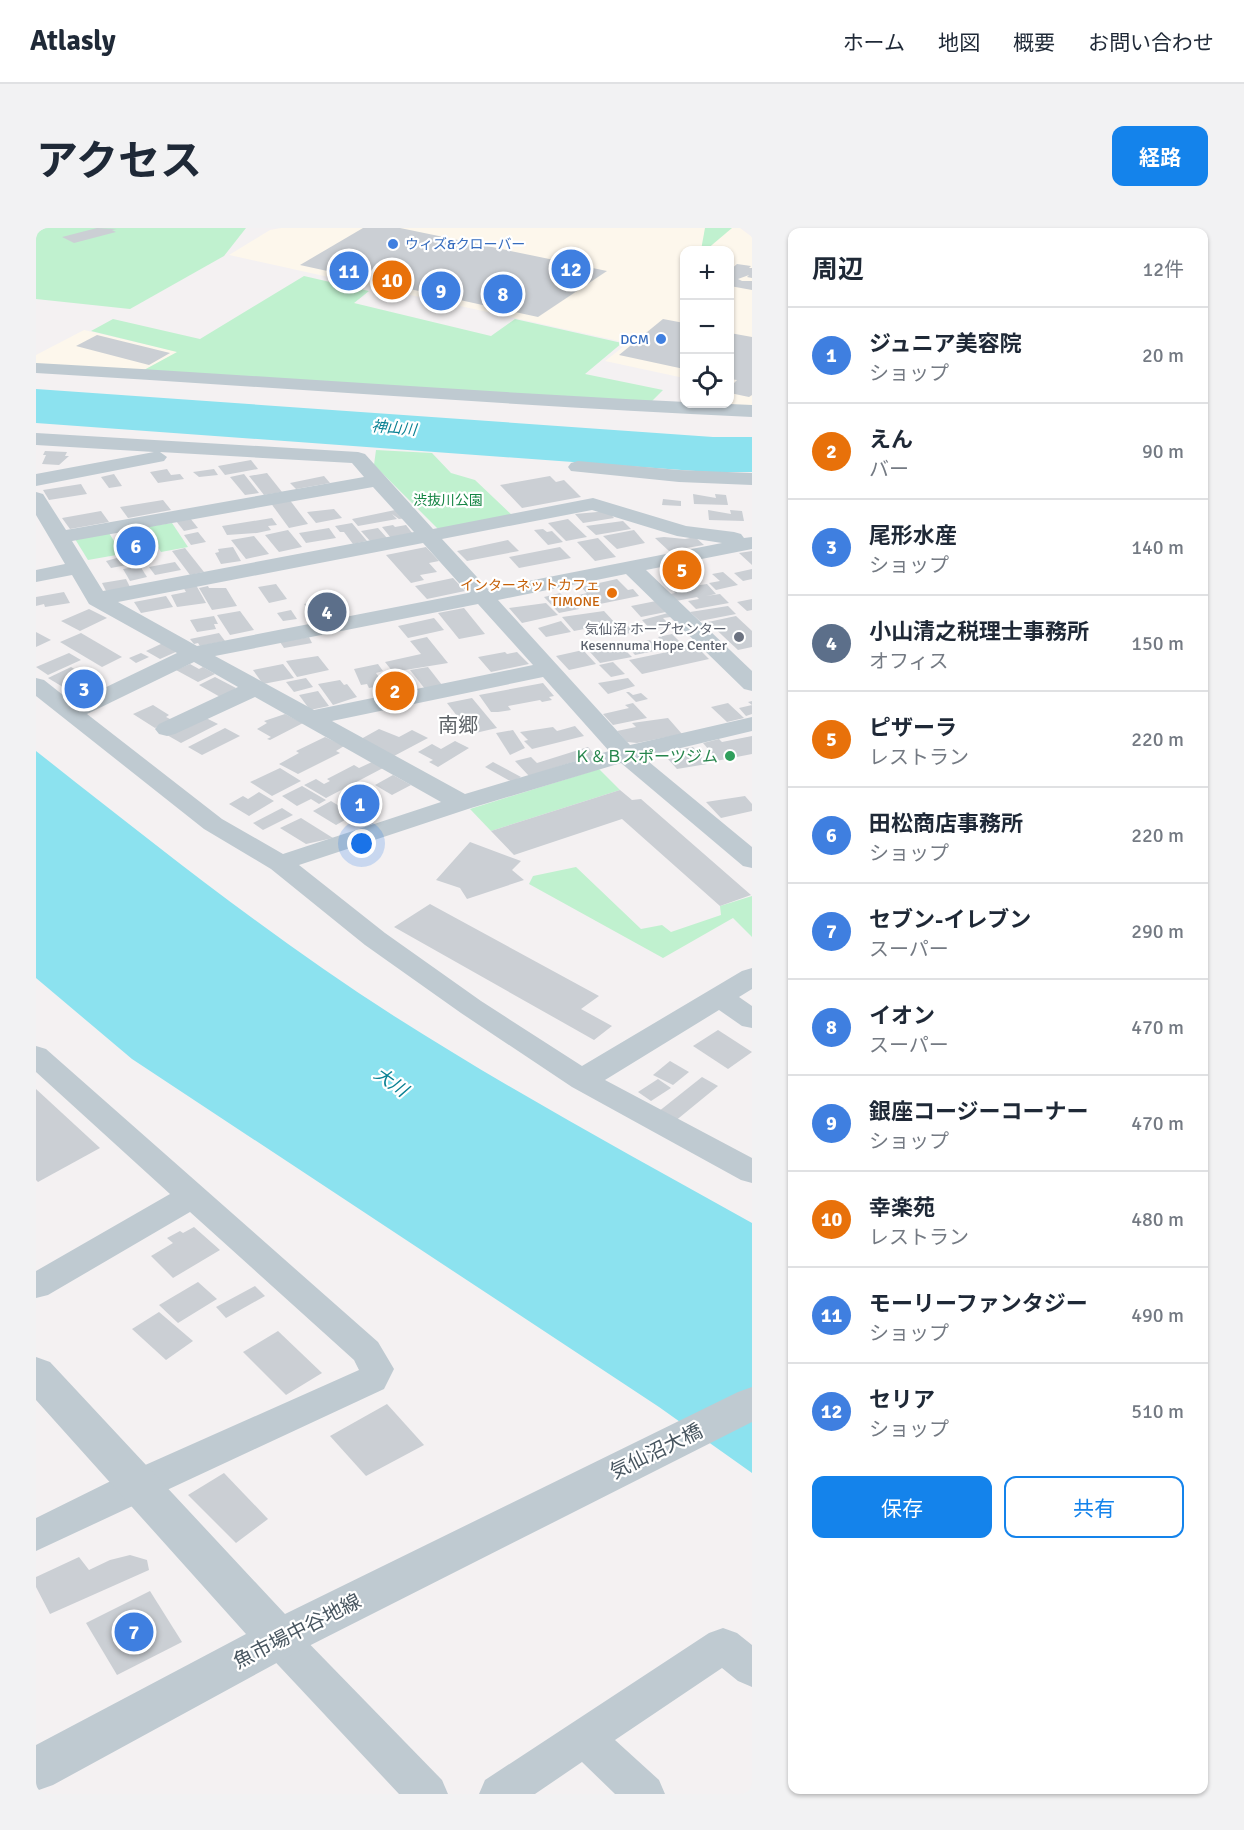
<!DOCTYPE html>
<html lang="ja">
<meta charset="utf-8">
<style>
:root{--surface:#fff;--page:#f2f2f3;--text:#1f2937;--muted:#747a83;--line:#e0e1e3;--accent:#1483eb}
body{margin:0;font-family:Signika,"Noto Sans JP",sans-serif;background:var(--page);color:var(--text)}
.controls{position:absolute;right:18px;top:18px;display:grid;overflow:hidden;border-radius:12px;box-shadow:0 2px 4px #0004}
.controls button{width:54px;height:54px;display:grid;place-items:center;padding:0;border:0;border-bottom:2px solid var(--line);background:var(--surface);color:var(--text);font:30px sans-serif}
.you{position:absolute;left:326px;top:616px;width:21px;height:21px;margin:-15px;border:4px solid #fff;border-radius:50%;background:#1a73e8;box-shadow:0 0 0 9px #1a73e833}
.badge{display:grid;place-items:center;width:39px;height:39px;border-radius:50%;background:var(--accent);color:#fff;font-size:20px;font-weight:700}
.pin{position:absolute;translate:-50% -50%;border:3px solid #fff;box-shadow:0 2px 6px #0006}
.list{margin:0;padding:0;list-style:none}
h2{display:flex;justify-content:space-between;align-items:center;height:78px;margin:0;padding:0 24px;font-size:26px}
h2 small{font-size:20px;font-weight:400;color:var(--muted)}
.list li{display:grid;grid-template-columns:39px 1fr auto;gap:18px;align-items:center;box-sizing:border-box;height:96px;padding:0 24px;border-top:2px solid var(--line)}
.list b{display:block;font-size:22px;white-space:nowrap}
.list p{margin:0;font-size:20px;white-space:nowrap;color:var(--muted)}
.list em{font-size:20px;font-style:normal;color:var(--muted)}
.actions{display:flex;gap:12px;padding:18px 24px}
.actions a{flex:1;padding:14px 0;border:2px solid var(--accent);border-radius:12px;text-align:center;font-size:21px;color:var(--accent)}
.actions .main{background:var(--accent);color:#fff}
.icon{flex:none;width:33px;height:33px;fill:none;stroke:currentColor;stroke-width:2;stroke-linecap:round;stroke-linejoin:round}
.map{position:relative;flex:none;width:716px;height:1566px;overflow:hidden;border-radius:12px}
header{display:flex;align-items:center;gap:36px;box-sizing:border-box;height:84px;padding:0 30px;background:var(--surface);border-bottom:2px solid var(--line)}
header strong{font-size:28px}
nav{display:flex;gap:33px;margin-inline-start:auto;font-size:21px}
.intro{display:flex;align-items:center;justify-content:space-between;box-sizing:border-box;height:144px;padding:0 36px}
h1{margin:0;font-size:42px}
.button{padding:15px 27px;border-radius:12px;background:var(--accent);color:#fff;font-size:21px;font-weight:700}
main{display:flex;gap:36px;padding:0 36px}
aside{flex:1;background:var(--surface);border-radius:12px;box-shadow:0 2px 4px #0004}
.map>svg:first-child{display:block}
.commercial{fill:#fdf7ec}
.green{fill:#c0f1cf}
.water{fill:#8ce2ef}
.building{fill:#cbcfd4}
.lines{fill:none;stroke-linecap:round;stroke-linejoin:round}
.minor{fill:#bfcad1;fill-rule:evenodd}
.tertiary{fill:#bfcad1;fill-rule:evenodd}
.shop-dot{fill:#3f7fe0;stroke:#fff;stroke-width:2}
.food-dot{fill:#e8710a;stroke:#fff;stroke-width:2}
.worship-dot{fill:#6b7280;stroke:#fff;stroke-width:2}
.leisure-dot{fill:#2e9e5b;stroke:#fff;stroke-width:2}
.labels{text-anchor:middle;stroke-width:4.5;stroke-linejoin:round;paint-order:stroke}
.far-shop-label{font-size:14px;fill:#366cbe;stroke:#fff;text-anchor:start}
.far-park-label{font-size:14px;fill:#158544;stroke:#fff}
.far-food-label{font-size:14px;fill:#c56008;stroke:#fff;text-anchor:end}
.far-worship-label{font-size:14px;fill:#5b616d;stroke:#fff;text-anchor:end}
.far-water-label{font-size:15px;font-style:italic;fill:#0a8193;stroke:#fff}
.leisure-label{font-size:16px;fill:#27864d;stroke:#fff;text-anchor:end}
.water-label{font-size:18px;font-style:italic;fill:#0a8193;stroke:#fff}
.quarter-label{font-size:20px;fill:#5d6267;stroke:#fff}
.near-street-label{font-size:20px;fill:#485660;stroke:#fff}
</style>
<header>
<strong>Atlasly</strong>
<nav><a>ホーム</a><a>地図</a><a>概要</a><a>お問い合わせ</a></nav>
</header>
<div class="intro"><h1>アクセス</h1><a class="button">経路</a></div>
<main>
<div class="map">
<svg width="716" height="1566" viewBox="0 0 716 1566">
<rect width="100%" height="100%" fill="#f4f1f2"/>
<g class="commercial">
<path d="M245 0H704L716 9V178L657 176H694V22H648V150L569 133 592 115 193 27 234 2Z"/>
<path d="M48 102 142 124 108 142 0 136V127Z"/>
</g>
<g class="green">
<path d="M9 0H210L188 28 94 81 0 71V5Z"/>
<path d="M669 0H696L670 22H665Z"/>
<path d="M268 48 333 63 318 75 455 108 479 91 586 115 549 146 627 162 613 176 108 142 141 124 55 103 77 91 164 111Z"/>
<path d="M340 222 396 225 415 245 439 252 478 289 402 301 338 237Z"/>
<path d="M136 295 152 319 125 324 109 299Z"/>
<path d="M73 305 86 326 52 332 39 311Z"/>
<path d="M563 541 584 562 455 603 434 581Z"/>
<path d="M540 639 605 701 626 697 635 704 685 687 684 678 716 668V709L697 690 627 730 493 656 497 648Z"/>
</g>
<g class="water">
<path d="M0 161 677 209H716V244H673L0 195Z"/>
<path d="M0 523C117 615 233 708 358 788 474 862 596 928 716 995V1245L623 1179 96 831 0 750Z"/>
</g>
<g class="building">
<path d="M61 0 81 1 76 2 80 4 38 15 26 9Z"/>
<path d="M327 0H364L571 43 502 89 264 37Z"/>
<path d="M701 36 715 38 713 40H716V50L711 49 713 47 702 51 706 53H716V62L694 58V42Z"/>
<path d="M627 91 648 95V141L583 127Z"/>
<path d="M694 105 716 109V167L713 169 694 165V159L701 152 694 151Z"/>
<path d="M61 107 134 125 113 137 40 118Z"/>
<path d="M9 223 31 224 29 228H33L23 237 6 236 10 227H7Z"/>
<path d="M215 232 222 241 189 247 182 238Z"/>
<path d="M131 241 135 247 144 246 148 251 122 255 114 244Z"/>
<path d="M178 241 182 247 163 249 157 244Z"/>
<path d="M231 245 246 264 228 267 213 248Z"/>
<path d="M78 246 86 258 73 260 65 249Z"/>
<path d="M208 246 223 265 209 267 194 249Z"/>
<path d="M288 248 294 255 260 261 254 255Z"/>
<path d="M514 248 520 254 528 252 545 269 486 280 464 257Z"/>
<path d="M45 256 51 266 13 272 7 262Z"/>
<path d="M657 266 680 270 679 266 690 267 692 277 658 276Z"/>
<path d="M253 271 272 296 253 300 234 274Z"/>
<path d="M627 271 645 273V278L626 277Z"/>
<path d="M127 272 135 282 92 290 84 279Z"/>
<path d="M298 281 306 290 280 295 271 284Z"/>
<path d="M364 281 371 290 363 291 356 286 361 291 322 298 316 291Z"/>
<path d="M672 282 695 286 694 282 706 283 708 293 673 292Z"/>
<path d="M65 283 73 294 34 301 26 290Z"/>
<path d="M572 283 578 290 547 295 539 286Z"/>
<path d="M154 290 162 300 148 303 140 293Z"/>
<path d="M236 290 241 297 232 298 235 302 221 305 191 307 186 298Z"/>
<path d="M532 291 551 309 530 313 512 295Z"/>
<path d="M587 293 595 301 560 307 550 298Z"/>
<path d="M316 295 331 313 317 316 308 304H304L299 298Z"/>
<path d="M357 297 359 299 370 297 377 306 355 310 346 299Z"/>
<path d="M293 300 300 310 270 315 263 305Z"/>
<path d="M342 300 351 310 334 313 325 303Z"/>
<path d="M507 301 511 304 516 303 527 314 512 317 498 302Z"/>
<path d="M252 302 266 319 243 324 229 307Z"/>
<path d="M598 302 609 315 581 321 567 308Z"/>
<path d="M162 304 170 314 155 317 148 307Z"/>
<path d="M106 305 118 323 100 326 98 322 87 324 82 316 96 313 92 308Z"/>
<path d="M218 308 233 326 210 331 195 312Z"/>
<path d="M628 309 649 311 659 309 668 317 633 323 619 310Z"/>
<path d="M562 310 580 329 559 333 541 314Z"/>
<path d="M472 312 483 323 431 333 421 323Z"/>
<path d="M197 319 205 333 185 336 179 325 183 324 182 321Z"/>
<path d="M390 319 403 333 393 335 401 344 384 347 388 352 375 355 350 327Z"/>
<path d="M524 319 535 330 483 340 473 329Z"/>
<path d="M149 320 168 344 154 347 136 323Z"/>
<path d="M716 323V337L703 325Z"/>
<path d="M95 326 102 335 75 340 70 333Z"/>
<path d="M139 334 145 342 119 347 113 339Z"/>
<path d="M647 334 662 347 646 351 630 337Z"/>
<path d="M104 338 111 349 94 353 87 341Z"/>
<path d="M716 341V351L707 353 698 345Z"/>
<path d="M687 344 702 357 680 362 673 355 684 353 676 346Z"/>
<path d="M417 350 429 363 391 371 379 358Z"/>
<path d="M90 351 94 359 70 363 66 355Z"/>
<path d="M581 351 592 362 597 361 603 368 554 378 543 367 551 365 545 359Z"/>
<path d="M240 356 251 371 233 375 222 359Z"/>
<path d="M671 356 680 366 670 368 684 366 693 375 660 381 652 373 663 371 661 369 640 373 634 366 639 365 636 361Z"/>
<path d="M160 357 170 375 141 379 135 367 150 364 147 359Z"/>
<path d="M172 358 173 360H190L201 378 176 382 163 360Z"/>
<path d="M28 364 34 375 9 379 8 376 0 378V369Z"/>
<path d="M524 365 533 376 539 375 543 381 523 385 508 369Z"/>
<path d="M130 368 137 379 105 385 98 374Z"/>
<path d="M295 371 310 390 283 395 268 376Z"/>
<path d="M716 371V382L711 383 701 374Z"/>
<path d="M620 373 630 384 605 389 595 378Z"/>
<path d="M510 375 522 387 486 395 473 380Z"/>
<path d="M692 378 700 386 664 393 654 384Z"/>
<path d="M428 380 449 406 423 411 402 385Z"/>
<path d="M53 381 71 390 44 403 25 393Z"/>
<path d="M255 382 261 391 247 393 241 385Z"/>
<path d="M204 383 218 402 194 407 181 387Z"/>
<path d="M568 383 579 395 538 403 526 389Z"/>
<path d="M632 385 635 389 627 390 635 398 615 402 606 392Z"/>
<path d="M178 388 182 396H178L180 401 161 404 154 392Z"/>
<path d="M700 388 716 403V419L702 422 672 394Z"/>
<path d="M398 390 408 402 372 410 362 398Z"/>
<path d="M525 393 535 404 510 409 502 400Z"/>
<path d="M592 398 598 404 578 409 572 403Z"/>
<path d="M0 404 15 412 0 419Z"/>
<path d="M45 405 86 429 66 439 24 414Z"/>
<path d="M183 405 189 413 164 418 162 415 158 416 154 411Z"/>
<path d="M636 406 647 417 632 420 622 409Z"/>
<path d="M273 409 276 415 248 420 244 414Z"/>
<path d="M391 409 412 435 357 444 349 434 385 426 374 413Z"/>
<path d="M614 412 623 422 599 427 590 417Z"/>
<path d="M127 415 142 423 124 431 110 423Z"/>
<path d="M585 418 596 429 564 435 554 424Z"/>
<path d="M660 418 673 431 606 446 593 432Z"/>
<path d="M547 422 560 436 533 442 520 428Z"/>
<path d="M469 424 471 426 481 424 493 436 455 444 442 429Z"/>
<path d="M33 425 45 432 12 447 0 439Z"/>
<path d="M105 425 113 429 100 435 93 430Z"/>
<path d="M282 428 293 442 261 449 250 433Z"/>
<path d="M577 434 589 446 575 449 563 437Z"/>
<path d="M154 436 163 441 167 439 179 446 162 454 140 442Z"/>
<path d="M247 436 258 450 227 456 217 442Z"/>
<path d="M342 436 347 443 340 445 349 457 333 460 331 456 325 457 318 441Z"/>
<path d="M35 439 68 459 45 470 12 450Z"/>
<path d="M392 439 406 457 389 461 374 442Z"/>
<path d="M179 449 200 460 186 470 163 457Z"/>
<path d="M270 450 277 459 258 464 250 454Z"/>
<path d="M592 450 599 458 572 466 562 455Z"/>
<path d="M304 452 308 457 311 456 321 469 297 477 282 456Z"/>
<path d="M507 455 518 468 513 469 516 472 506 474 504 472 472 478 475 482 462 484H455L443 467Z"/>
<path d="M282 463 293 478 274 482 263 467Z"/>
<path d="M590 464H593L597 467 605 465 612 471 600 474Z"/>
<path d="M436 470 461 500 435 506 411 475Z"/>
<path d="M716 473V486L710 488 703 480 716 477 712 474Z"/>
<path d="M597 475 611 490 577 497 567 486 593 480 589 477Z"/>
<path d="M692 475 708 490 691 494 675 479Z"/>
<path d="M117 477 133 487 130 489 136 492 119 500 97 486Z"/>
<path d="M249 486 267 495 234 512 231 511 235 509 221 501 231 495 228 493Z"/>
<path d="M168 489 182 496 145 515 131 507Z"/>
<path d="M632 490 646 506 601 515 591 514 581 503 600 499 596 495Z"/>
<path d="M539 498 548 508 496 521 488 513 492 512 484 504 517 499 521 503Z"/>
<path d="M189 500 204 508 166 527 152 519Z"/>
<path d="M343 501 363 509 376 502 392 510 358 528 325 511Z"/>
<path d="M477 502 489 520 474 527 460 505Z"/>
<path d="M716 508V526L680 533 670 522H673L667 515 683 511 686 514Z"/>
<path d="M289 509 308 518 300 523 304 525 262 546 243 536 263 525 260 523Z"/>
<path d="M419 513 433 520 402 539 393 534 397 532 382 524 396 516 405 521Z"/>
<path d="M552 519 559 527 493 548 479 533 495 529 501 535Z"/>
<path d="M657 519 671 536 641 541 632 531 646 529 640 522Z"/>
<path d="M336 534 347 540 290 570 268 557 280 551 288 556 294 553 291 551 318 537 323 540Z"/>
<path d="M457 534 485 549 476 554 449 539Z"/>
<path d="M244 540 265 553 236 568 214 554Z"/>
<path d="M357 547 375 557 356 567 339 557Z"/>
<path d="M266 558 290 572 283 576 275 571 261 578 246 568Z"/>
<path d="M323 562 344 574 322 586 308 577 312 575 306 571Z"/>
<path d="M584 562 596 572 605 571 715 667 684 678 586 591 478 627 455 603Z"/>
<path d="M223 564 238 573 213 588 193 576 207 568 212 571Z"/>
<path d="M709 568 716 576V583L685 590 670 574Z"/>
<path d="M295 573 318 587 300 597 277 583Z"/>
<path d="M246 580 257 587 227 602 217 595Z"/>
<path d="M265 590 297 610 270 616 244 600Z"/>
<path d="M434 614 485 633 476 642 488 652 431 671 424 660 400 652Z"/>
<path d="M394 676 563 768 545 781 576 798 558 812 358 699Z"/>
<path d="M682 802 716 824 692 841 657 818Z"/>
<path d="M634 833 653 844 637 857 617 847Z"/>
<path d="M666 849 682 858 638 894 622 884Z"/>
<path d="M622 851 635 860 615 873 602 864Z"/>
<path d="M0 861 64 920 2 954 0 952Z"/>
<path d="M158 999 184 1022 137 1050 115 1028 137 1015 131 1010 144 1003 147 1005Z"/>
<path d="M162 1054 181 1071 142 1095 123 1077Z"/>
<path d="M219 1058 229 1068 190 1090 180 1079Z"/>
<path d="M123 1084 157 1113 130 1132 96 1101Z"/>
<path d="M242 1103 286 1145 250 1167 207 1124Z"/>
<path d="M351 1176 388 1217 330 1248 294 1208Z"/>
<path d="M188 1245 232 1291 200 1315 152 1267Z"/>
<path d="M94 1327 111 1332 113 1342 14 1386 0 1359V1349L43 1329 53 1342 74 1332Z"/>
<path d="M114 1363 146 1414 81 1447 50 1395Z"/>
</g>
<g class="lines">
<g class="minor">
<path d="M0 135C239 148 479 167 716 177V189C477 178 239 159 0 145Z"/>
<path d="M0 205 322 224 329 226 397 301 557 270 650 298 698 304 705 306 708 310 716 309V321L610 342 716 443V463L708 461 590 346 462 372 594 517 716 489V503L607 529 716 619V640L707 638 585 535 435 580 263 637 349 705 445 773 546 838 706 743 716 740V761L703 769 716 778V800L706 798 683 782 569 852 716 930V955L705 952 536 859 425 785 329 717 235 641 168 601 0 468V450L8 452 37 475 141 425 53 376 36 347 0 354V342L29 336 0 287V264L7 266 30 302 328 249 316 235 124 224 131 229 128 233 0 258V246L118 224 0 217ZM337 259 378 304 67 363 36 313ZM556 282 641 308 686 315 452 361 406 311ZM387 315 432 365 161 418 82 374ZM442 376 497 437 278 482 179 428ZM158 434 202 459 123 496 119 501 123 506 131 508 139 506 219 469 405 574 247 626 186 591 51 486ZM507 449 573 523 429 566 296 493Z"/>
<path d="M542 233 643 242 716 245V257L643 254 535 243 532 239 535 235Z"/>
<path d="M0 818 10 821 342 1114 358 1141 348 1161 0 1323V1290L89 1246 323 1142 318 1132 154 984 12 1067 0 1070V1043L134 966 0 844Z"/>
<path d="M243 1394 257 1399 406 1552 412 1566H363L229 1423 224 1411 229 1399Z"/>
<path d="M687 1400 701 1405 716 1417V1459L702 1453 686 1440 579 1512 623 1552 629 1566H579L546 1534 499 1566H443L449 1552 673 1405Z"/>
</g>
<path class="tertiary" d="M0 1129 14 1134 249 1386 702 1164 716 1159V1194L259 1425 17 1557 0 1563V1517L210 1406 0 1172Z"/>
</g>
<g class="shop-dot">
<circle cx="357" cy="16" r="6"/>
<circle cx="625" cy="111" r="6"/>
</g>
<circle class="food-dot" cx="576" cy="365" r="6"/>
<circle class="worship-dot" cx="703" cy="409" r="6"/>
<circle class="leisure-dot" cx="694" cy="528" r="6"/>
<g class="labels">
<g class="far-shop-label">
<text x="369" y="21">ウィズ&amp;クローバー</text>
<text x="613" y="116" text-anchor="end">DCM</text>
</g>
<g class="far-park-label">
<text x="412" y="277">渋抜川公園</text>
</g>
<g class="far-food-label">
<text x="564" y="362">インターネットカフェ<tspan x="564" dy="16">TIMONE</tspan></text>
</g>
<g class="far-worship-label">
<text x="691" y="406">気仙沼 ホープセンター<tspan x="691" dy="16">Kesennuma Hope Center</tspan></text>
</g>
<g class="far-water-label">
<text transform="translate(358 200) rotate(5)" y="5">神山川</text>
</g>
<g class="leisure-label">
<text x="682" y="534">Ｋ＆Ｂスポーツジム</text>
</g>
<g class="water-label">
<text transform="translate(355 854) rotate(35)" y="6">大川</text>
</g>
<g class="quarter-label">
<text x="422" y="504">南郷</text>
</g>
<g class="near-street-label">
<text transform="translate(620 1223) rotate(-26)" y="7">気仙沼大橋</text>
<text transform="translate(261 1403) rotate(-27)" y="7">魚市場中谷地線</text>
</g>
</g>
</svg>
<div class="controls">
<button>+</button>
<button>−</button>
<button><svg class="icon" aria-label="locate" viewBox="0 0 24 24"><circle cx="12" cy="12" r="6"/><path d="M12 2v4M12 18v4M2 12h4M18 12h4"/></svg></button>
</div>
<div class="you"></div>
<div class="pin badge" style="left:324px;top:576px;background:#3f7fe0">1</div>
<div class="pin badge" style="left:359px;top:463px;background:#e8710a">2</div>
<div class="pin badge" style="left:48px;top:461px;background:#3f7fe0">3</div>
<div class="pin badge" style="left:291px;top:384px;background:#5c6f8a">4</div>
<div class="pin badge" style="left:646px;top:342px;background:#e8710a">5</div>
<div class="pin badge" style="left:100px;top:318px;background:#3f7fe0">6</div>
<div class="pin badge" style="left:98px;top:1404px;background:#3f7fe0">7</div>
<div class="pin badge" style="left:467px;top:66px;background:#3f7fe0">8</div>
<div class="pin badge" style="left:405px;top:63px;background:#3f7fe0">9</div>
<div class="pin badge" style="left:356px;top:52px;background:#e8710a">10</div>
<div class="pin badge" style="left:313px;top:43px;background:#3f7fe0">11</div>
<div class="pin badge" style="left:535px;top:41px;background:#3f7fe0">12</div>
</div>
<aside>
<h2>周辺<small>12件</small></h2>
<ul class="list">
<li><span class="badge" style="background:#3f7fe0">1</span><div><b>ジュニア美容院</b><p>ショップ</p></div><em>20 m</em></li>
<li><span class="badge" style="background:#e8710a">2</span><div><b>えん</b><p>バー</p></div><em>90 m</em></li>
<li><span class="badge" style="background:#3f7fe0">3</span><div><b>尾形水産</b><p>ショップ</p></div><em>140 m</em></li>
<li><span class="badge" style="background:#5c6f8a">4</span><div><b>小山清之税理士事務所</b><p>オフィス</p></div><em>150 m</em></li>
<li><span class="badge" style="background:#e8710a">5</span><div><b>ピザーラ</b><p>レストラン</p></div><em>220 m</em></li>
<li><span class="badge" style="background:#3f7fe0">6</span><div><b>田松商店事務所</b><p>ショップ</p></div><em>220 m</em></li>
<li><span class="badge" style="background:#3f7fe0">7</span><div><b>セブン-イレブン</b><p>スーパー</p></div><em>290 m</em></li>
<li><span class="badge" style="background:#3f7fe0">8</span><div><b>イオン</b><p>スーパー</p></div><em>470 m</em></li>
<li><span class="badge" style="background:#3f7fe0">9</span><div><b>銀座コージーコーナー</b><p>ショップ</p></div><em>470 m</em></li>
<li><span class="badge" style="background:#e8710a">10</span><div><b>幸楽苑</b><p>レストラン</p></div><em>480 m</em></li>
<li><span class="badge" style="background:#3f7fe0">11</span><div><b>モーリーファンタジー</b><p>ショップ</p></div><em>490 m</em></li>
<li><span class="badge" style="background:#3f7fe0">12</span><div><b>セリア</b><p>ショップ</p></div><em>510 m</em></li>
</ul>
<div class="actions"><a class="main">保存</a><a>共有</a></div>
</aside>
</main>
